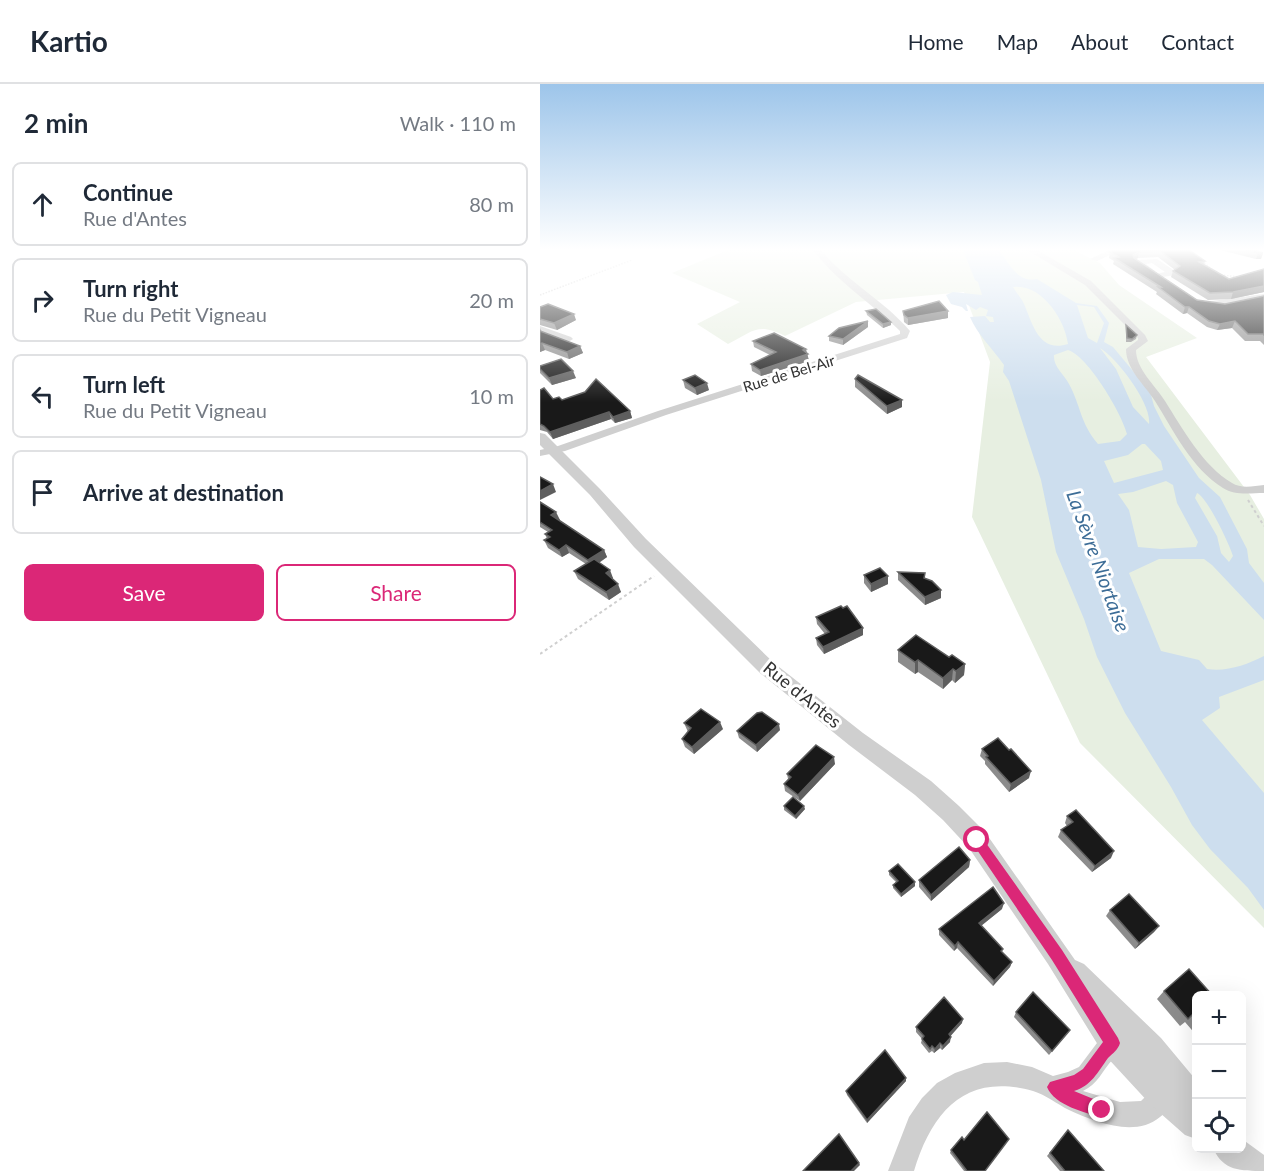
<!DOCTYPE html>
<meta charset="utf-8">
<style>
:root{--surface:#fff;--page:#f6f6f7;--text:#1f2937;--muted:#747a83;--line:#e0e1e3;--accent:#db2777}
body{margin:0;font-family:Lato,sans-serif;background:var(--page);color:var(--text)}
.controls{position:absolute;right:18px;bottom:18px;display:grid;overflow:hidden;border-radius:9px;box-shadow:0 6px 24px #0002}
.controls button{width:54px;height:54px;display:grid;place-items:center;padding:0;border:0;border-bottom:2px solid var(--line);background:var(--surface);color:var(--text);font:30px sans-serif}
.stop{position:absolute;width:18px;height:18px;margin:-14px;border:4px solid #db2777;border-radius:50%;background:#fff}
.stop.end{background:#db2777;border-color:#fff;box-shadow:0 2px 6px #0008}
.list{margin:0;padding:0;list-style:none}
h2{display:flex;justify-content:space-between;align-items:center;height:78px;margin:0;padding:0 24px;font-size:26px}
h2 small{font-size:20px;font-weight:400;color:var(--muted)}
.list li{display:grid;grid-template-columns:39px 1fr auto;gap:18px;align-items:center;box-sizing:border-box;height:84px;margin:0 12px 12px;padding:0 12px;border:2px solid var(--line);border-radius:9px}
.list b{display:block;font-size:22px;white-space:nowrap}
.list p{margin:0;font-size:20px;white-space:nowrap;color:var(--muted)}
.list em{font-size:20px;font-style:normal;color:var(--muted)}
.actions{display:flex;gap:12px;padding:18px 24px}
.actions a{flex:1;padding:14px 0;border:2px solid var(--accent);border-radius:9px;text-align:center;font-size:21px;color:var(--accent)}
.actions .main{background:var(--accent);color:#fff}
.icon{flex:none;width:33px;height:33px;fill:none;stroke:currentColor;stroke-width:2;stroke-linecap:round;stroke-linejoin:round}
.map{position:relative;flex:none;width:724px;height:1087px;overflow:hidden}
header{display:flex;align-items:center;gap:36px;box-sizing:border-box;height:84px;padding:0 30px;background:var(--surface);border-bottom:2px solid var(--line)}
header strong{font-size:28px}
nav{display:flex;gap:33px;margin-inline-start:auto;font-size:21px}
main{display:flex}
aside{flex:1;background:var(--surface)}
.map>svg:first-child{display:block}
.green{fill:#e7efe1}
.water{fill:#cddeee;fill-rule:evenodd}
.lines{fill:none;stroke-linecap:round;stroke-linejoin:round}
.path-far1{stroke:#cfcfcf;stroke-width:1.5;stroke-dasharray:1.5 1.5;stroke-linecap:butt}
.path{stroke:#cfcfcf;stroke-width:2;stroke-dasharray:3 3;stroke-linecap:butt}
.minor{fill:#cfcfcf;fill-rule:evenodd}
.tertiary{fill:#cfcfcf;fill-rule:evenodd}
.wall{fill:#8c8c8c}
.shaded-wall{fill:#5e5e5e}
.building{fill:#191919;stroke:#5e5e5e;stroke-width:1.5}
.route{fill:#db2777}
.labels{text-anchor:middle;stroke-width:6;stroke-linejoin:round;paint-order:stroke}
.far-street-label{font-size:15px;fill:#323232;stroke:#fff}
.street-label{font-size:18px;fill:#323232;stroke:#fff}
.water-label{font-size:20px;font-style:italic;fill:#3d6d97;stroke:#fff}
</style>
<header>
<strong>Kartio</strong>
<nav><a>Home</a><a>Map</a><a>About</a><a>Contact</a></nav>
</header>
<main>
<aside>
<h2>2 min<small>Walk · 110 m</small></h2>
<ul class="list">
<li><svg class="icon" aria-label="ahead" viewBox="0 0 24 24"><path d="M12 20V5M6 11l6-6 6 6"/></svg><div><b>Continue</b><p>Rue d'Antes</p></div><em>80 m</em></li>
<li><svg class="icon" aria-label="right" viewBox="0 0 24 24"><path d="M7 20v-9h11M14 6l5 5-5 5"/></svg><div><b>Turn right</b><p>Rue du Petit Vigneau</p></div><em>20 m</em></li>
<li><svg class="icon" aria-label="left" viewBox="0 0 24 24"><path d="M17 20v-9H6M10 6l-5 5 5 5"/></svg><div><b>Turn left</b><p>Rue du Petit Vigneau</p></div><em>10 m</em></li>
<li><svg class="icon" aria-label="arrive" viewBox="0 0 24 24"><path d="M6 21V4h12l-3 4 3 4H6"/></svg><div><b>Arrive at destination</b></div></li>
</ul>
<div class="actions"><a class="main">Save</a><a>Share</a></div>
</aside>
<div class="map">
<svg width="724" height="1087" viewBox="0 0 724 1087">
<rect width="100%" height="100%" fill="#fff"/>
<path class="green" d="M188 166H534L560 179 579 201 657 254 606 273 710 411 724 435V844L540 659 432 433 450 278 424 208 316 218 245 252C218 238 213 247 188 260L157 240 200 218 132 189Z"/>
<path class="water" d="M423 166H459C469 179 477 199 497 195L536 219 557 222 569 239 564 258 573 263 603 299 611 311 614 322 624 342 659 394 680 413 707 465 709 479 724 499V536L672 481 664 475H619L589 489 621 567 659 576 667 585C687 588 706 581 724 572V596L679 613 680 624 662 636 724 709V826L708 804 670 765 652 741 631 703 585 629 557 573 544 535 516 468 501 396 469 297 463 288 464 281C453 265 437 250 430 233L445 232 450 238H454L453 233 446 232 448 226 440 223 436 226 426 220 428 227H426L422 223 411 220 406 211 413 208 442 211 438 198 435 196ZM473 203C501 199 525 235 528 260 499 269 493 241 484 220 481 213 476 209 473 203ZM537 221 554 223 564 239 557 259 548 254ZM560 264C577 274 612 320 609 340L593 323 576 285ZM528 266C548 272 582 330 587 350L580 357 558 360C540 339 541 322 529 300 524 290 513 283 514 271ZM602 360H605L621 377 623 386 574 399 564 377 588 371ZM626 397 633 401 637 419 658 458 656 463 621 465 598 463 589 426 578 410 593 408ZM657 409C667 413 689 459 693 472L689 478 681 469 677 452 655 414Z"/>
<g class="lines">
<g class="path-far1">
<path d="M662 177 674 187"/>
<path d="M681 191 700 193"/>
<path d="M0 211 92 176"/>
</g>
<g class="path">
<path d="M708 416 724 442"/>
<path d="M0 570 114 492"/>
</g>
<g class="minor">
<path d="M273 166H281C307 198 344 216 370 247L367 254 126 331 25 367 0 372V366L18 362 118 327 360 250V247C332 219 298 199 273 166Z"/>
<path d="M487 166H497L551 197 605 251 608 257 596 266C596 285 615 301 625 317 642 344 663 382 692 399 701 405 714 402 724 401V409C711 409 695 412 683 404 651 384 634 347 615 317 604 300 586 285 586 265L598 256V254L545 201Z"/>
<path d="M569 166H581L557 177 550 175Z"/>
<path d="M617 175 635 187V191L616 194V190L625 188 612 179 606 180 615 187 608 189 594 178 598 176Z"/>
<path d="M724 210V216L665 224 661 221 665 218Z"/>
<path d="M0 242 31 253 33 255 28 258 0 248Z"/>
<path d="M578 946 586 950 590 958C586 967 579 968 573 975 562 987 558 1000 543 1007L580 1018 601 1017 608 1010 613 996 622 993 631 996 634 1005C631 1015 629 1027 620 1033 595 1054 555 1038 529 1026 517 1020 506 1011 493 1007 426 988 392 1027 374 1087H348L369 1033 382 1014 397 999 415 989 444 979 467 978 492 983 513 992 528 988 539 983 560 955Z"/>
</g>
<g class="tertiary">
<path d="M0 349 5 350 60 405 106 455 234 579 323 649 391 697 419 722 445 748 535 876 544 880 621 954 656 996V1055L645 1051 611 1021 563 969 508 880 429 764 403 736 375 711 309 661 220 589 94 463 50 411 0 361Z"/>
<path d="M702 1055 724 1071V1087C701 1087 683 1087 673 1064H702Z"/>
</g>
</g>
<g class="wall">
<path d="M649 166 665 177 664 181 689 195 724 185V208L691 215 668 216 631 193 633 187 635 186 618 173 598 174 596 175 657 216 685 220 724 212V261L720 257H705L692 244 677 246 667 243 647 229 643 230 616 210 617 208 573 180 574 177 569 174 570 168Z"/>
<path d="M680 166H714L723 169 721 175H716Z"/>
<path d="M0 223 36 236 17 246 0 241Z"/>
<path d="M326 227 351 238V241L343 244 327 231Z"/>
<path d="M363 227 408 234 368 241 364 238Z"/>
<path d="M586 241 597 251 596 255 591 258H586Z"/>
<path d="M328 243 303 261 289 257V252Z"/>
<path d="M0 244 2 248 40 262 43 269 29 275 5 266 0 268Z"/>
<path d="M213 257 267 269 269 277 221 292 212 287 211 280 230 271 214 263Z"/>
<path d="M0 282 36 294 12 301 0 289Z"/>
<path d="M315 295 362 323 347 330 315 303Z"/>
<path d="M143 296 169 306 157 311 145 304Z"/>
<path d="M0 306 13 315 90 327 92 334 75 339 71 335 13 355 7 348 0 346Z"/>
<path d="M0 418 20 436H19L64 466 67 473 59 479 73 494 72 495 81 508 69 516 38 495 34 487 46 480 29 469 22 473 8 464 4 456 7 455 5 450 8 448 0 443Z"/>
<path d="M358 488 385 489V495L401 506V514L385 521 358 496Z"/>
<path d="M324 491 348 492V500L331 508 324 499Z"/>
<path d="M276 533 323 551 284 570 277 561 276 554 285 550 277 540Z"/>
<path d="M358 566 409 573 425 580 424 591 415 599 412 596 403 605 378 588 375 590 358 578Z"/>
<path d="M144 639 183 645 154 670 145 663 142 655 148 648Z"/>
<path d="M240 646 217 668 199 654 197 647Z"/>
<path d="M442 665 489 694 469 708 445 680V677L440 672Z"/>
<path d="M295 680 260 717 245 707 244 700 248 695 247 690Z"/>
<path d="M244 722 265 725 256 735 244 726Z"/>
<path d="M527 732 571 774 552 788 518 753 521 746 527 742 525 739Z"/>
<path d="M430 776 429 783 391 817 379 803V796Z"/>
<path d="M349 787 375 798V802L361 813 353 804V801L356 798 349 791Z"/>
<path d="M462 825 441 842 463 865 462 868 472 878 470 883 453 902 417 864 414 867 399 851V845Z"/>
<path d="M570 826 619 842 614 848 595 865 566 832Z"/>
<path d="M624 907 657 912V952L645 938 640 942 617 915Z"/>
<path d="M476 928 527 950 509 971 474 933Z"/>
<path d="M422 939 410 952V958L402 966 400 964 394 969 392 967 389 969 381 959 382 955 376 948V943Z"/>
<path d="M366 994V997L327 1039 307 1011 306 1007Z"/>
<path d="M528 1046 564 1087H520L507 1072Z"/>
<path d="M411 1066 445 1087H424L410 1069Z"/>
</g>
<g class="shaded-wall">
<path d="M599 168 598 174 592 177 593 171Z"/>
<path d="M718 169H723L721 175H716Z"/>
<path d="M724 202V208L691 215 693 208Z"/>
<path d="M645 223H649L647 229 643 230Z"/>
<path d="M408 227V234L368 241V234Z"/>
<path d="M34 230 36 236 17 246 14 239Z"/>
<path d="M328 237V243L303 261V255Z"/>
<path d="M695 237 692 244 677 246 680 240Z"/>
<path d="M351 238V241L343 244V240Z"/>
<path d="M2 259 5 266 0 268V260Z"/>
<path d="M40 262 43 269 29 275 27 268Z"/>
<path d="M266 265 269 277 221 292 220 286Z"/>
<path d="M33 287 36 294 12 301 9 294Z"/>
<path d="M167 299 169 306 157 311 155 304Z"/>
<path d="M362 316V323L347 330V322Z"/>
<path d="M90 327 92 334 75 339 73 333Z"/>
<path d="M69 328 71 335 13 355 10 348Z"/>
<path d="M13 400 16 408 0 416V407Z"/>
<path d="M16 428 20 436 14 439 11 431Z"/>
<path d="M26 461 29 469 22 473 19 466Z"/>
<path d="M64 466 67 473 51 484 48 476Z"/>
<path d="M70 486 73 494 69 497 66 489Z"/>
<path d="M348 492V500L331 508V500Z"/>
<path d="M78 500 81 508 69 516 66 508Z"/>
<path d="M401 506V514L385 521V513Z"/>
<path d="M323 544V551L284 570 283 563Z"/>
<path d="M378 576V588L375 590V578Z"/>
<path d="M425 580 424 591 415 599 416 587Z"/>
<path d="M413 585 412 596 403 605V594Z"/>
<path d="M180 638 183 645 154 670 152 663Z"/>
<path d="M239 640 240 646 217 668 216 661Z"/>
<path d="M294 673 295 680 260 717 258 711Z"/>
<path d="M491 687 489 694 469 708 471 700Z"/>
<path d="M264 722 265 725 256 735 255 732Z"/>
<path d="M574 767 571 774 552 788 555 782Z"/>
<path d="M430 776 429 783 391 817V811Z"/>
<path d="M375 798V802L361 813V810Z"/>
<path d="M464 819 462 825 437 845 439 839Z"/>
<path d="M619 842 614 848 595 865 599 859Z"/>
<path d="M418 858 417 864 414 867 415 862Z"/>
<path d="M472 878 470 883 453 902 454 897Z"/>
<path d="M423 935 422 939 408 955 409 950Z"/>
<path d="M411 953 410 958 402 966 403 962Z"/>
<path d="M400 959V964L394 969 395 965Z"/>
<path d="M366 994V997L327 1039V1036Z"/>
<path d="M319 1079 320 1081 314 1087H311Z"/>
</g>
<g class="building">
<path d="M574 166H649L665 177 659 178 689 195 724 185V202L693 208 670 209 633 187 640 182 620 167 599 168 593 171 594 174 657 216 685 220 724 212V251L723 250H708L695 237 680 240 669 237 649 223H645L618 203H621L574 174 579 173 570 168Z"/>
<path d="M706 166H714L723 169H718Z"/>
<path d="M399 217 408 227 368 234 364 231 363 227Z"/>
<path d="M8 220 34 230 14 239 0 235V223Z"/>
<path d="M336 225 351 238 343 240 326 227Z"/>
<path d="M328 237 303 255 289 252 299 244Z"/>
<path d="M586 241 597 251 592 255 587 254Z"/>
<path d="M0 247 40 262 27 268 2 259 0 260Z"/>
<path d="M234 249 266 265 263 266 268 270 220 286 211 280 236 268 213 257Z"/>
<path d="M21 275 33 287 9 294 0 285V282Z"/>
<path d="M155 291 167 299 155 304 143 296Z"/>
<path d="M318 291 362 316 347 322 315 295Z"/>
<path d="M56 295 90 327 73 333 69 328 10 348 4 342 0 340V306L4 304 13 315 19 313 22 316 45 308Z"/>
<path d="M0 393 13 400 0 407Z"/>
<path d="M0 418 16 428 11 431 64 466 48 476 26 461 19 466 4 456 10 453 5 450 12 446 0 438Z"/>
<path d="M54 475 70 486 66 489 78 500 66 508 34 487Z"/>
<path d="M340 484 348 492 331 500 324 491Z"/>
<path d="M358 488 385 489 384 494 392 497 401 506 385 513Z"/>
<path d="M301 522 303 524 307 522 323 544 283 563 276 554 289 548 276 533Z"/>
<path d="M376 551 409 573 412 571 425 580 416 587 413 585 403 594 378 576 375 578 358 566Z"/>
<path d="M161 625 180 638 152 663 142 655 151 644 144 639Z"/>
<path d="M222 628 239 640 216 661 197 647 217 629Z"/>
<path d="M458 654 469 666 471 665 491 687 471 700 446 673 448 672 442 665Z"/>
<path d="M276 661 294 673 258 711 244 700 251 693 247 690Z"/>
<path d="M253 713 264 722 255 732 244 722Z"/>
<path d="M536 726 574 767 555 782 521 746 533 738 527 732Z"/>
<path d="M419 763 430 776 391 811 379 796Z"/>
<path d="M358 780 375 798 361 810 353 801 358 797 349 787Z"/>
<path d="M453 803 464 819 439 839 463 865 461 867 472 878 454 897 418 858 415 862 399 845Z"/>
<path d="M589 810 619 842 599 859 570 826Z"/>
<path d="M649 885 673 912H657V936L652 931 648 935 624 907Z"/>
<path d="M493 908 530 946 512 967 476 928Z"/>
<path d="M404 913 423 935 409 950 411 953 403 962 400 959 395 965 392 962 390 965 382 955 384 952 376 943Z"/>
<path d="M345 966 366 994 327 1036 306 1007Z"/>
<path d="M447 1028 469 1055 445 1087H427L411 1066 422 1053 424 1056Z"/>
<path d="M528 1046 564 1087H525L510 1069Z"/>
<path d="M299 1050 319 1079 311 1087H263Z"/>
</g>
<linearGradient id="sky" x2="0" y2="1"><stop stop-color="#9dc5ea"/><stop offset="0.52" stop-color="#fff"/><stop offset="1" stop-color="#fff" stop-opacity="0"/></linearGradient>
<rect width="724" height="318" fill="url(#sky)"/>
<path class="route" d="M437 750 441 752 522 866 578 954 580 959C578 966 573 969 568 974 558 988 551 1002 534 1007L568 1021 571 1026 568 1032 562 1034C545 1028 515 1022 507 1003L510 998 534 991 543 985 563 958 512 876 433 760 431 756 433 752Z"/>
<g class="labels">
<g class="far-street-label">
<text transform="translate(249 290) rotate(-17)" y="5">Rue de Bel-Air</text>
</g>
<g class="street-label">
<text transform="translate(262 611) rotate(39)" y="6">Rue d'Antes</text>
</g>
<g class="water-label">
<text transform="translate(558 477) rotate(70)" y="7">La Sèvre Niortaise</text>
</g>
</g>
</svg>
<div class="controls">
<button>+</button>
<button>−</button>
<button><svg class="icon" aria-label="locate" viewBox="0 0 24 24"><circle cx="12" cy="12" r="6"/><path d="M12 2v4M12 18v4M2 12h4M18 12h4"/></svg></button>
</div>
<div class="stop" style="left:437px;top:756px"></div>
<div class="stop end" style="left:562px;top:1026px"></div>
</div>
</main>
